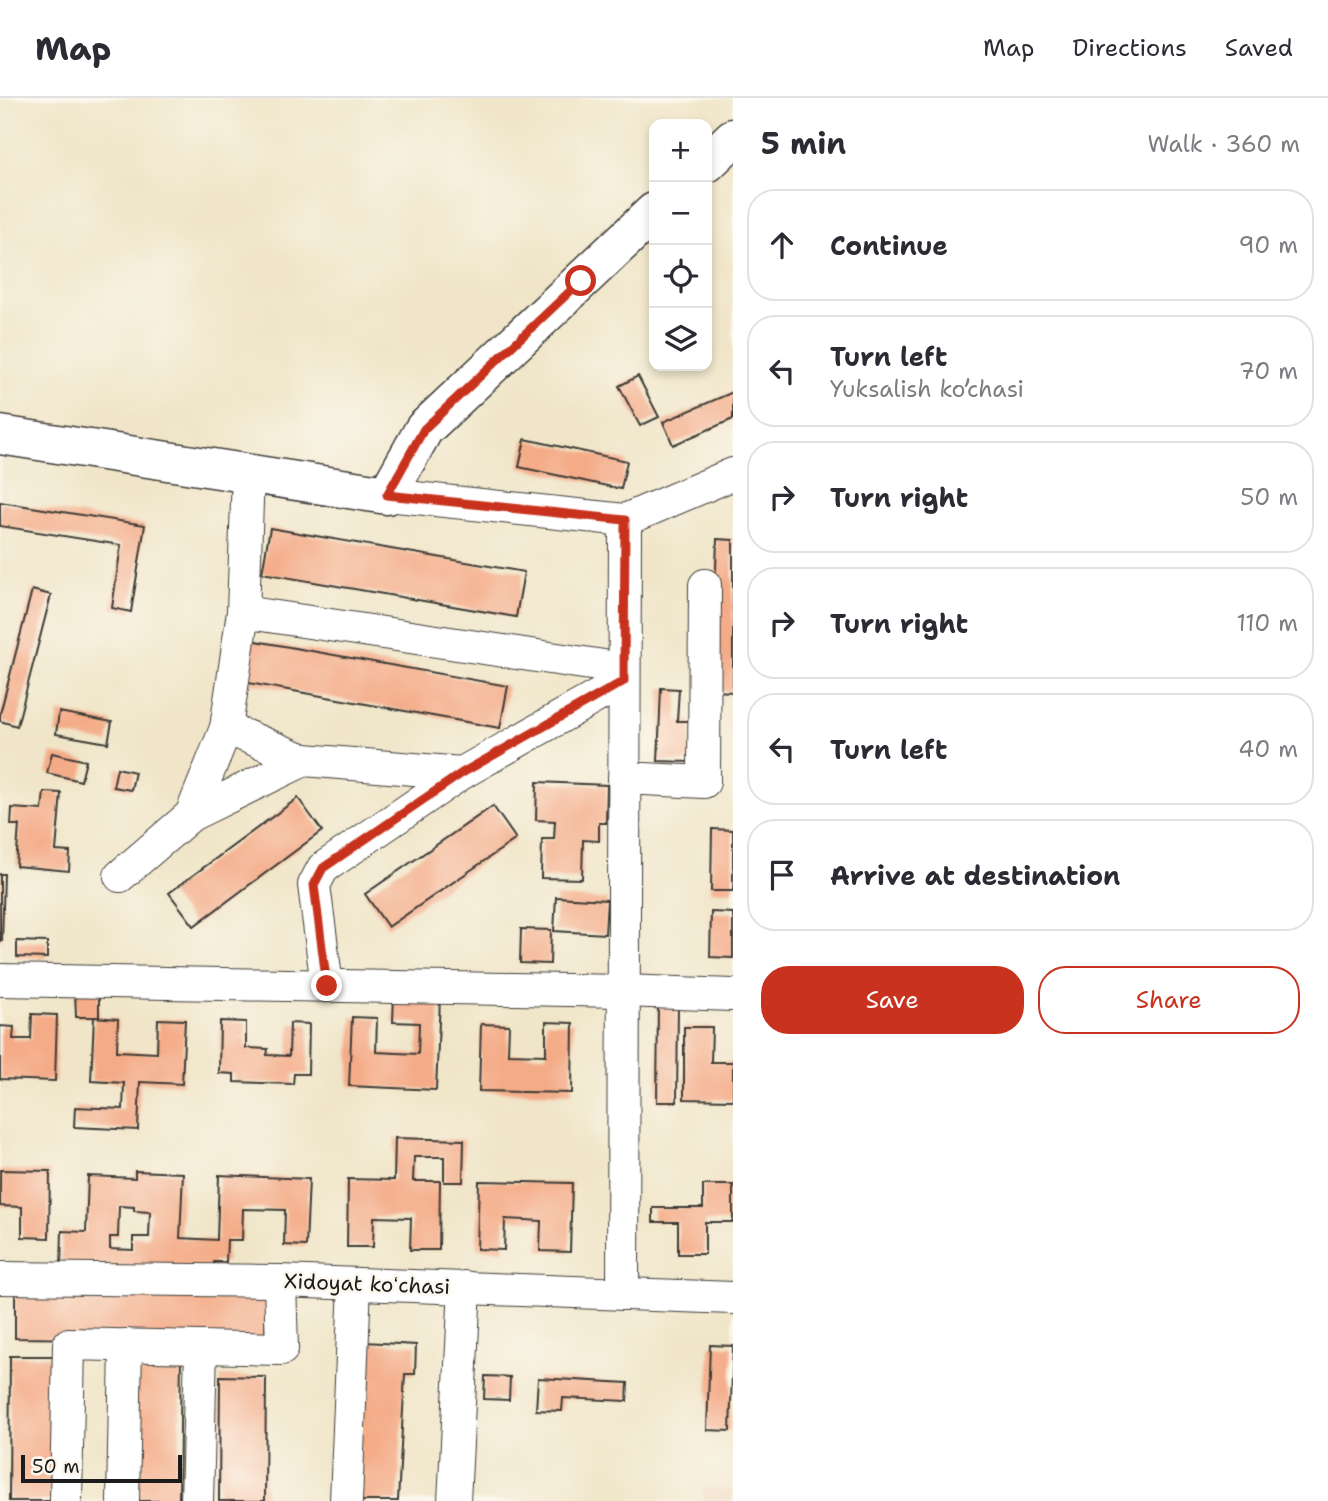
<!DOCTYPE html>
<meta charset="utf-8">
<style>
:root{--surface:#fff;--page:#f7f7f7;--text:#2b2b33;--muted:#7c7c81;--line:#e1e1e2;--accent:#c8321e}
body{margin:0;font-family:"Shantell Sans",sans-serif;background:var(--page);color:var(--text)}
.controls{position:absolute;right:21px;top:21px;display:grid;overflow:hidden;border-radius:14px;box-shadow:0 4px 10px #0003}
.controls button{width:63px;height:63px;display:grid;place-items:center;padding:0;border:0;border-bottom:2px solid var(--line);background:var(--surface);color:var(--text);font:35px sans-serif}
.scale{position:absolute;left:21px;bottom:18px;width:161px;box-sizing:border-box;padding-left:7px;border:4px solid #1c1c1c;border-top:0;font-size:19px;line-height:24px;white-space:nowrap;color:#1c1c1c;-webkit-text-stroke:5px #fbf7ec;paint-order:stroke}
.stop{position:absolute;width:21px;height:21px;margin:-16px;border:5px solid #c8321e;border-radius:50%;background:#fff}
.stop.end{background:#c8321e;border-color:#fff;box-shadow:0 2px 7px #0008}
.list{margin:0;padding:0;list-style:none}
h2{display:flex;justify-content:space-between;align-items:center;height:91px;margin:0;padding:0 28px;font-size:30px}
h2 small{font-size:23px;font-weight:400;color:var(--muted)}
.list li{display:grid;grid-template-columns:46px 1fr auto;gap:21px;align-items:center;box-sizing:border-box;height:112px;margin:0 14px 14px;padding:0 14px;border:2px solid var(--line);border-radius:28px}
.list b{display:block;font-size:26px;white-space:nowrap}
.list p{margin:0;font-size:23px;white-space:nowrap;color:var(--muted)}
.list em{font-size:23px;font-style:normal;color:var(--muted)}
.actions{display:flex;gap:14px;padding:21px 28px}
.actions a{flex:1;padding:16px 0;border:2px solid var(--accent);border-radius:28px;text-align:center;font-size:24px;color:var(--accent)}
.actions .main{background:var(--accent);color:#fff}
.icon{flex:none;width:38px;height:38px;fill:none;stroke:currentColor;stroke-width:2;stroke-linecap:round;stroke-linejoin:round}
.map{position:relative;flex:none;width:733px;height:1403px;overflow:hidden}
header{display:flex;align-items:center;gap:42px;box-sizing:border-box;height:98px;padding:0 35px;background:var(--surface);border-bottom:2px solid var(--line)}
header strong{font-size:33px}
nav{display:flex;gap:38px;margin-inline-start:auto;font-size:24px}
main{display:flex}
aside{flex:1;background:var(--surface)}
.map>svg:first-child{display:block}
.built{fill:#eed6bb}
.building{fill:#f4ac88;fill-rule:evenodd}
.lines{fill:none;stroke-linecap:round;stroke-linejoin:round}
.minor-casing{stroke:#3c3a36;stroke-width:34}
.major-casing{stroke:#3c3a36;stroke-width:41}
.minor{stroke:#fff;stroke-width:32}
.major{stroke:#fff;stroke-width:38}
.route{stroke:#c8321e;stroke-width:9}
.labels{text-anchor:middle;stroke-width:5;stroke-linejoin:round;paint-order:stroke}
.street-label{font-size:21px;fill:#1c1c1c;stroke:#fbf7ec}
</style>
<header>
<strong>Map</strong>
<nav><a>Map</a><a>Directions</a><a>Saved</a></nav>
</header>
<main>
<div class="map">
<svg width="733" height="1403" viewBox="0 0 733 1403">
<rect width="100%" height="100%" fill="#fbf7ec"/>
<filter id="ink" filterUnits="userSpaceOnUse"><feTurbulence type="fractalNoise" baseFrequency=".0143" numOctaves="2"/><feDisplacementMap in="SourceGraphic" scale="14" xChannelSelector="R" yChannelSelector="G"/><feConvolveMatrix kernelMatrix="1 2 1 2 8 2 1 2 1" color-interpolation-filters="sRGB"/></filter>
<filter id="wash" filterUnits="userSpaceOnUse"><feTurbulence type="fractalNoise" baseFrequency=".00686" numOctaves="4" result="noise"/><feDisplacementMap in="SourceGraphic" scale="28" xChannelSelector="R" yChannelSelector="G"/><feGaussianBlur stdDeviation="1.57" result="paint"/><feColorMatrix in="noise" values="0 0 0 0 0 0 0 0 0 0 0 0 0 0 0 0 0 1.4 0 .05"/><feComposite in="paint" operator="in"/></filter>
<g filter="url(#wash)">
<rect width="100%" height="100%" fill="#f0e5c8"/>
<path class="built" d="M703 1390 733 1392V1403H703Z"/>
<g id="blocks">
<g class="building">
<path d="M638 278 659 319 640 328 619 288Z"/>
<path d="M733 294V321L673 347 663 324Z"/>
<path d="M525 341 627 363 621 391 519 369Z"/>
<path d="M0 404 145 427 131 514 112 510 121 447 0 428Z"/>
<path d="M270 430 524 474 516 519 262 475Z"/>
<path d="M717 441 733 442V594L712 593Z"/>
<path d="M32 492 51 497 17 628 0 623V616Z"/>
<path d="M250 542 508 588 500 630 243 584Z"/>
<path d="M661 590 679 591 677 623H692L690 664 658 663Z"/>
<path d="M59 614 112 624 108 645 56 636Z"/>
<path d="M52 655 86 663 81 683 47 675Z"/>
<path d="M117 670 135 674 131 692 113 689Z"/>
<path d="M537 684 607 687 606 725H599V743L583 742 582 781 541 780 542 741H554L555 723 536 722Z"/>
<path d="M44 694 61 695 56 753 70 754 69 773 16 768 19 727H11L12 710 42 712Z"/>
<path d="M298 700 322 733 194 828 169 795Z"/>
<path d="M493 708 516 741 388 829 365 796Z"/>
<path d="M712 731 733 732V793H711Z"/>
<path d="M0 776H4L2 843H0Z"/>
<path d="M556 799 607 802 605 836 554 833Z"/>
<path d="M711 814 733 815V860L710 859Z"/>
<path d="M521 831 551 832 550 866 520 865Z"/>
<path d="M17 843 47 844V860L17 859Z"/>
<path d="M75 891H99V919H76Z"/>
<path d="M394 898 440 901 436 992 349 988 352 919 377 920 376 954 418 956 419 925 393 924Z"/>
<path d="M658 906 678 907 677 1004H657Z"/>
<path d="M32 916 57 917 55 983 0 981V928L14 929 13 941H31Z"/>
<path d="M94 919 118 921 117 953 157 955 158 921 185 922 182 986 140 984 138 1032 74 1029 75 1009 123 1011 124 985 91 983Z"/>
<path d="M220 923 246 924V950L268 951 267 957 289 958 290 925 309 926 308 976H294L293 986 234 984V976L219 975Z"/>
<path d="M546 924 573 925 572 995 479 993 481 926 509 927 508 956 546 957Z"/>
<path d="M684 929H712L711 964H733V1002L684 1001Z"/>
<path d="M395 1040 464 1042 463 1084H444V1059H414L413 1083H440L439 1152H410L411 1120 374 1119 373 1149H347L348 1081 394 1082Z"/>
<path d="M0 1072 50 1073 49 1140 22 1139V1109L0 1108Z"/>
<path d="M135 1073 183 1075 180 1140 217 1142 219 1077 309 1081 306 1148 284 1147 285 1112 243 1111 242 1142H227L226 1164H214V1174L61 1169 62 1133 86 1134 88 1078 135 1080ZM119 1108 134 1109V1113L150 1114 149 1139H133V1152L110 1151V1139H118Z"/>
<path d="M479 1083 572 1085 570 1154 540 1153 541 1123 525 1122 505 1121 504 1152 477 1151Z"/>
<path d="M703 1087H733V1124H705V1156H678V1124H653V1110H703Z"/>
<path d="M15 1193 266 1196 265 1243 15 1240Z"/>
<path d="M365 1244 416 1247 415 1276H405L398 1403H357Z"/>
<path d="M710 1247 733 1248 730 1333 707 1332Z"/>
<path d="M134 1257H181L179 1403H133Z"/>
<path d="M10 1258H58L56 1403H9Z"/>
<path d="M220 1278 266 1279 265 1403H219Z"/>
<path d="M485 1278 510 1279 509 1302 484 1301Z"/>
<path d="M538 1280 628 1285 627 1303 563 1300 562 1313 536 1312Z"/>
</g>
</g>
</g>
<g filter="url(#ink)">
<use href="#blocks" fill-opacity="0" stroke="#3c3a36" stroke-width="2"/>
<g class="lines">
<defs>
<g id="minor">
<path d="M387 397 625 422 733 376"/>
<path d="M243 514 624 571"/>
<path d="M226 630 304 662"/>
<path d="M624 680 704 684 705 487"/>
<path d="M191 717 226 630 243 514 248 376"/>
<path d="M120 778 191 717 304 662 462 675"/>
<path d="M0 882 623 893 733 897"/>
<path d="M327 888 314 787 323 770 462 675 624 583"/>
<path d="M0 1180 280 1183 733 1200"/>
<path d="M623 1196 625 422"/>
<path d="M66 1403 69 1246 282 1251 280 1183"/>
<path d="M123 1403 126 1247"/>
<path d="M197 1403 201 1249"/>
<path d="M346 1403 355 1186"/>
<path d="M454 1403 465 1189"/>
</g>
<g id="major">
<path d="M707 65 733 40"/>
<path d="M0 337 387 397 424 331 654 114"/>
</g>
</defs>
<use href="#minor" class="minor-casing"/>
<use href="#major" class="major-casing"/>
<use href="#minor" class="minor"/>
<use href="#major" class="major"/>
</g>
</g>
<g class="lines" filter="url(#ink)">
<path class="route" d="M327 888 314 787 323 770 462 675 624 583 625 422 387 397 424 331 581 183"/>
</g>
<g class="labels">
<g class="street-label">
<text transform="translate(367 1186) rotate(2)" y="7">Xidoyat koʻchasi</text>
</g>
</g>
</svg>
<div class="controls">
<button>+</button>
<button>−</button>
<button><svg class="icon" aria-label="locate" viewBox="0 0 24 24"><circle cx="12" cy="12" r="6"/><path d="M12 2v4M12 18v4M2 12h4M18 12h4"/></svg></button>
<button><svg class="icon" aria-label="layers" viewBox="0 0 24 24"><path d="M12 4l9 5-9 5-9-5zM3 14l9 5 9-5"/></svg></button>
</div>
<div class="scale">50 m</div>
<div class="stop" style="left:581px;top:183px"></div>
<div class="stop end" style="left:327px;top:888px"></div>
</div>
<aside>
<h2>5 min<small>Walk · 360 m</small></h2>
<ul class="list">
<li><svg class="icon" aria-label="ahead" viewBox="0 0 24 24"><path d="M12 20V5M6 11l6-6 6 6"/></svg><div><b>Continue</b></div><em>90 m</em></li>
<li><svg class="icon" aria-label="left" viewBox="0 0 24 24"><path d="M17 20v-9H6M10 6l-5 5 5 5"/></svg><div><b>Turn left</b><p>Yuksalish ko’chasi</p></div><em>70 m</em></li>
<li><svg class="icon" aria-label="right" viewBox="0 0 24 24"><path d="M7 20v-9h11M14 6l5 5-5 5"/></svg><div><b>Turn right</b></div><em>50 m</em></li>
<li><svg class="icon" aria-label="right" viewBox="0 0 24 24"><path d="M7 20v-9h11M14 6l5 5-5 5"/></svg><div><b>Turn right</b></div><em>110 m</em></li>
<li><svg class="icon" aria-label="left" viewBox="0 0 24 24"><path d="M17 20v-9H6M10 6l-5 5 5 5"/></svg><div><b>Turn left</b></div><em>40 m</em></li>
<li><svg class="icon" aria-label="arrive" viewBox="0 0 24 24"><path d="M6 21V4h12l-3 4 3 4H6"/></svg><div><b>Arrive at destination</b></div></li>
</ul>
<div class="actions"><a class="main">Save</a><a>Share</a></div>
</aside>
</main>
